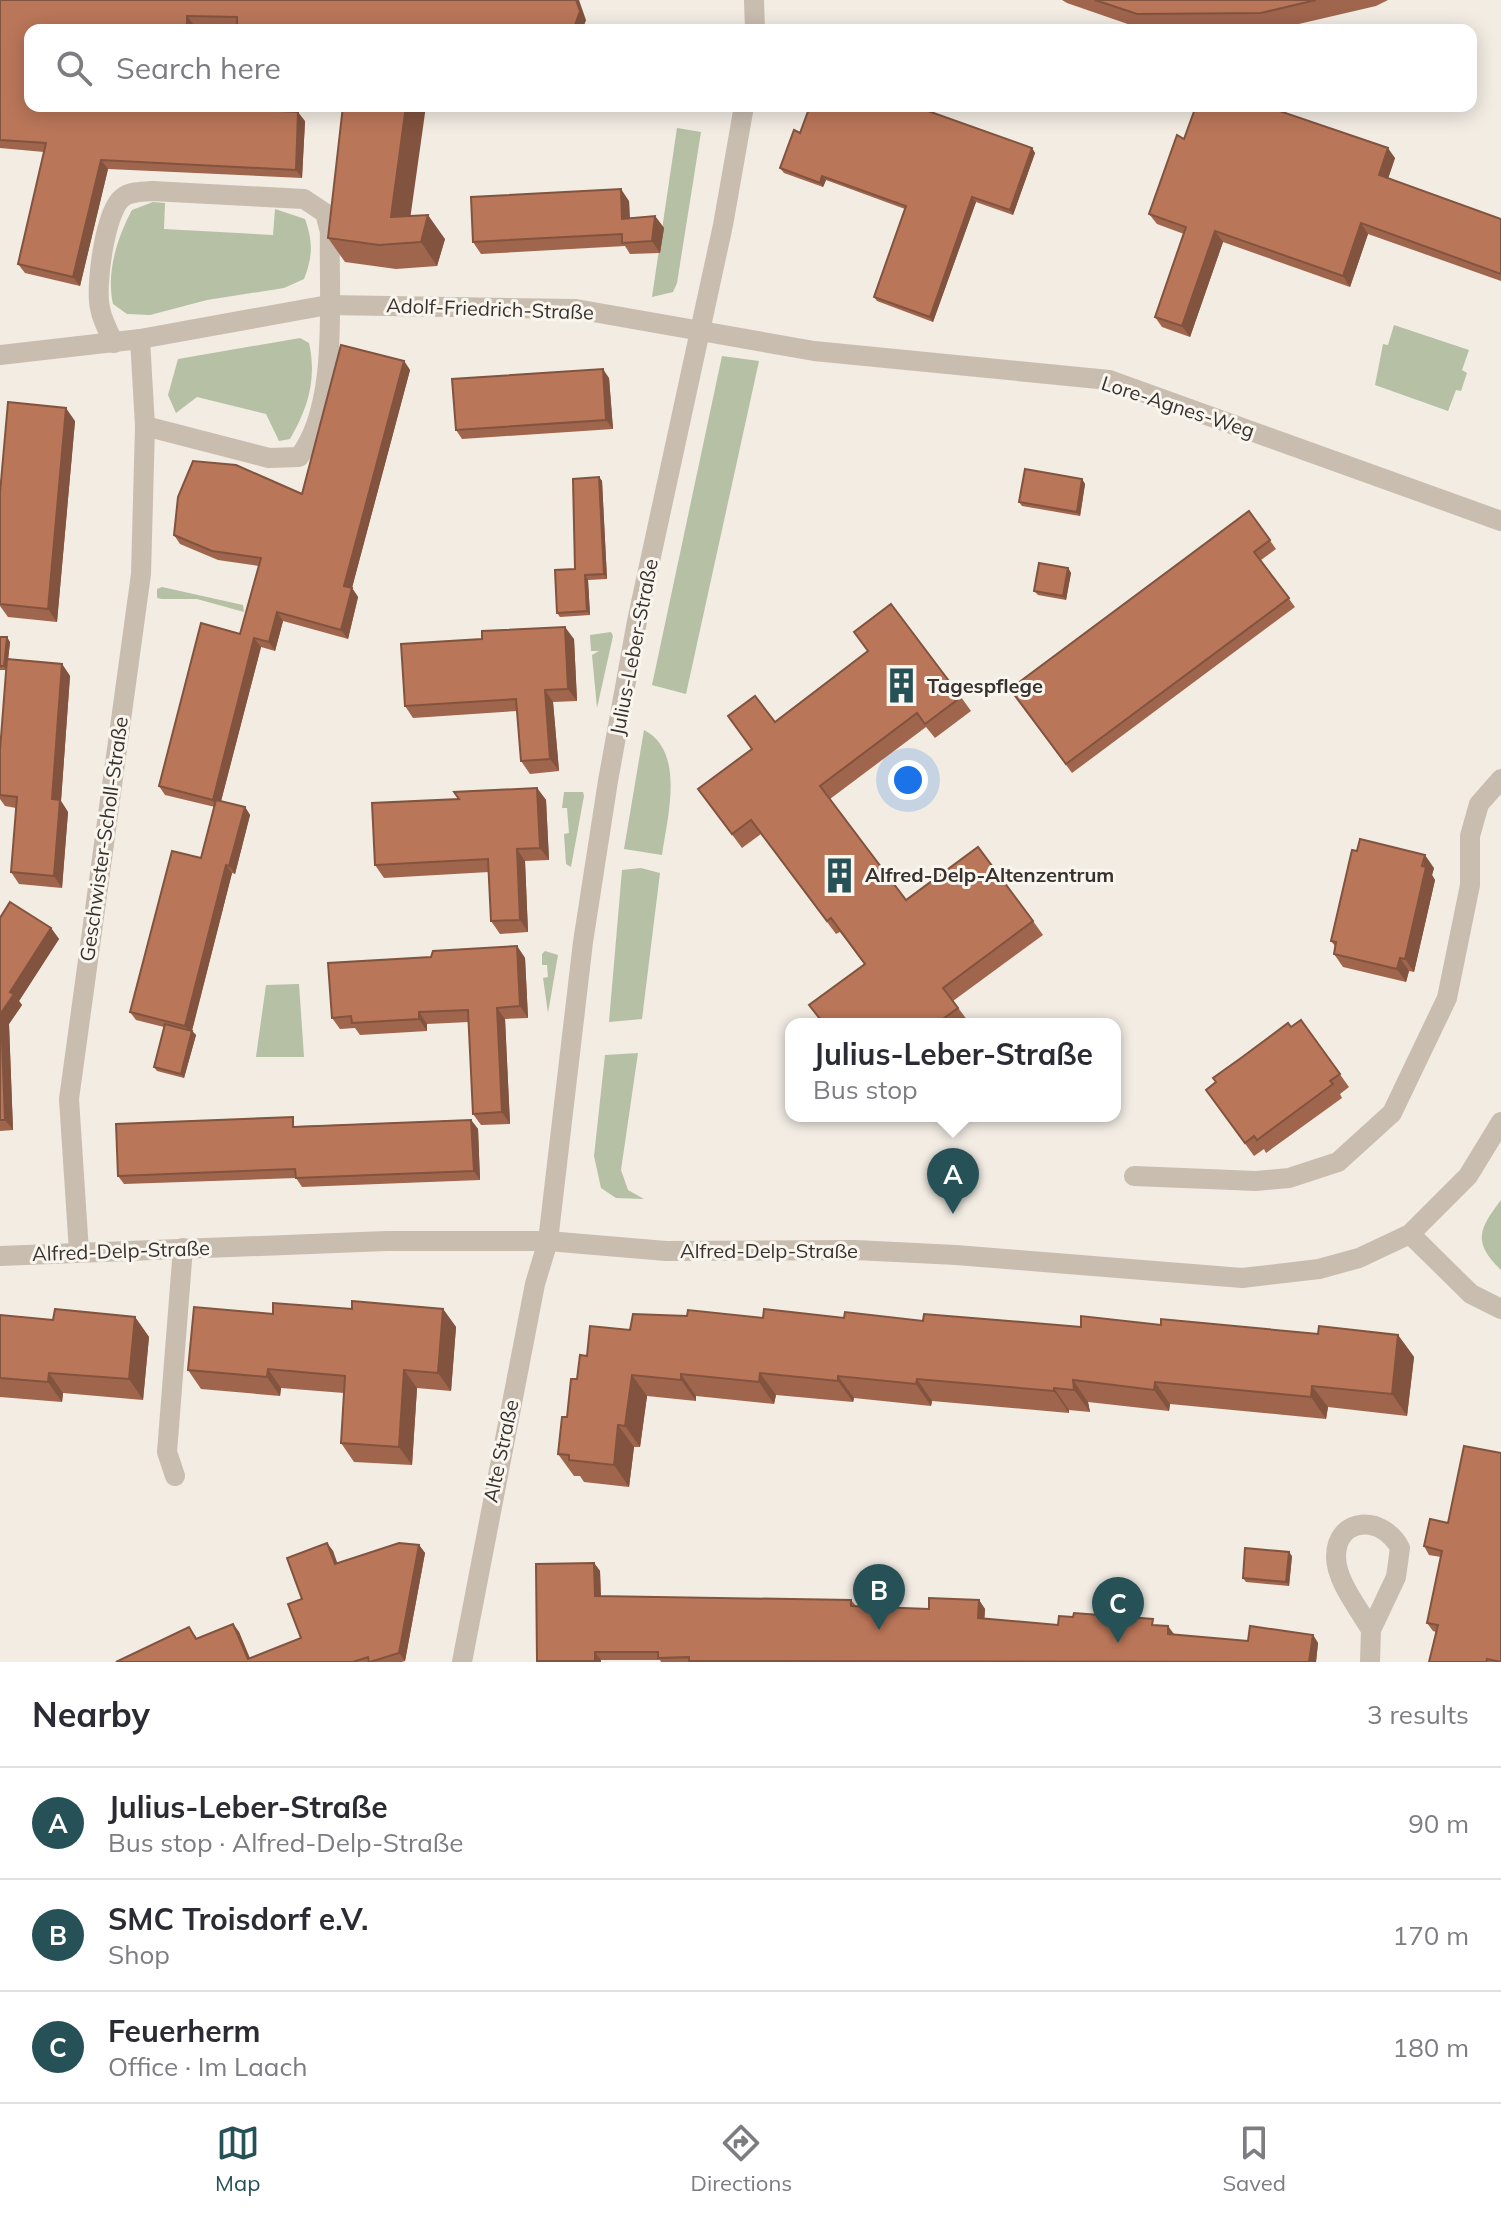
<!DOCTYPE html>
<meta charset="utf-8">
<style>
:root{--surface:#fff;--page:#f7f7f7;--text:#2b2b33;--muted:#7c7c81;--line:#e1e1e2;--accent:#265157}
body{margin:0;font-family:Mulish,sans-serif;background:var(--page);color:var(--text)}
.you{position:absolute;left:908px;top:780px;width:28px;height:28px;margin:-20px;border:6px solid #fff;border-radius:50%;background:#1a73e8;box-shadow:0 0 0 12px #1a73e833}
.badge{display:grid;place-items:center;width:52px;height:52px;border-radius:50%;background:var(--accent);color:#fff;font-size:26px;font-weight:700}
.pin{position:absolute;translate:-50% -66px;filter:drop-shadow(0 2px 4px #0008)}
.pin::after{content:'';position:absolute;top:42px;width:28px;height:24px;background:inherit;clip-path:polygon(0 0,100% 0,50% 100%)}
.popup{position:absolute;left:785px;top:1018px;width:336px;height:104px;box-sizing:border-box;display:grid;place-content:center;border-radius:16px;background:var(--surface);filter:drop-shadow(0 2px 6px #0005);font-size:26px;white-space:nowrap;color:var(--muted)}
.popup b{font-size:30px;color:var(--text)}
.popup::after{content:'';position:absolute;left:50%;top:100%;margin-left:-16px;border:16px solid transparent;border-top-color:var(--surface)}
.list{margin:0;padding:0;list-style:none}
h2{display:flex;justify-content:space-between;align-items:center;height:104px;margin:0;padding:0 32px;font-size:34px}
h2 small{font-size:26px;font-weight:400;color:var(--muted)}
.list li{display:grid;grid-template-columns:52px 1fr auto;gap:24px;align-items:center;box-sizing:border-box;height:112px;padding:0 32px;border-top:2px solid var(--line)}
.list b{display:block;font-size:30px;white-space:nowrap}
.list p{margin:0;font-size:26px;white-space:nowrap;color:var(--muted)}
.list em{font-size:26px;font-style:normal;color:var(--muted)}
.icon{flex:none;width:44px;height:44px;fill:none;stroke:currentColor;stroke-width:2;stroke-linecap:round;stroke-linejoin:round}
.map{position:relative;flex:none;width:1501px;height:1662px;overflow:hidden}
.search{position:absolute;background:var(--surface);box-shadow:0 4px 20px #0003;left:24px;right:24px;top:24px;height:88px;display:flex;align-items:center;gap:20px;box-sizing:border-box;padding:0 28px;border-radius:16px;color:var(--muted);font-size:30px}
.sheet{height:440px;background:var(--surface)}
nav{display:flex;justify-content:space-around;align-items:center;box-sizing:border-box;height:112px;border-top:2px solid var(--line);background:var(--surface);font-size:22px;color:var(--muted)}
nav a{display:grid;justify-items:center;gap:4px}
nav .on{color:var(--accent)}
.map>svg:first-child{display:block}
.green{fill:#b5c0a4}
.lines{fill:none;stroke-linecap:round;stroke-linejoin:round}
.minor{stroke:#c9bdb0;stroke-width:20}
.wall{fill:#a0654d}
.shaded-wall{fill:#82533e}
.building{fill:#ba7659;stroke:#82533e;stroke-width:2}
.labels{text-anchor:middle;stroke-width:6;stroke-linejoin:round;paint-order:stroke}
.street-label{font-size:20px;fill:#39312d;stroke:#f9f5ef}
.poi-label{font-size:20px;font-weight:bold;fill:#39312d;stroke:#f9f5ef;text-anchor:start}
</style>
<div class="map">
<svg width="1501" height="1662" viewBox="0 0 1501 1662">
<rect width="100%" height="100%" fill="#f2ece3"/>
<g class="green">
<path d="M677 128 701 132 677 283 673 292 652 297Z"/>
<path d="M153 202 165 203 164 229 273 235 275 209 305 219C313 242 313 256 304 279L284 288 207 300 150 315 127 314 113 304C106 273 117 238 132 210Z"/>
<path d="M1394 325 1469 350 1462 370 1467 373 1461 391 1456 390 1448 411 1375 385 1383 344 1388 345Z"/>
<path d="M300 338 309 343C317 379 308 408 290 439L279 441 266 414 197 397 176 413 168 395 178 359Z"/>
<path d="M722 356 759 361 686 694 652 685Z"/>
<path d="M162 587 243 605 244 612 197 599H162L157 598V589Z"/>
<path d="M611 632 613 636 597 708 592 655 599 651H591L590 635Z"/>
<path d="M644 730C686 751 667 819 662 855L624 849Z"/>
<path d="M564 792H583L584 796 571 867 566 864 564 834 569 833 567 808H562Z"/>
<path d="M641 868 660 873 642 1019 609 1022 622 870Z"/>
<path d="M545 951 558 955 548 1013 543 978 548 977 547 965H542V954Z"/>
<path d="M299 984 304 1057H256L266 985Z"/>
<path d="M638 1053 621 1170 628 1190 644 1199 616 1198 601 1188 594 1156 605 1055Z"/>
<path d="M1501 1200V1270C1472 1242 1479 1229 1501 1200Z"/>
</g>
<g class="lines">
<g class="minor">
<path d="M754 0 755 30"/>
<path d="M114 343C108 331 102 320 100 308 95 286 105 212 122 198 130 191 141 192 152 191L304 199 325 213 330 232C328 297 340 404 299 457L269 458 145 426"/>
<path d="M0 355 140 339 328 305 576 309 814 351 1109 380 1501 521"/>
<path d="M1134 1176 1256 1181 1289 1178 1338 1162 1392 1113 1447 998 1470 885V836L1479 804 1501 779"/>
<path d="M1410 1234 1471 1294 1501 1309"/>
<path d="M79 1252 69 1099 141 574 145 426 140 339"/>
<path d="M0 1256 387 1241H548L666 1251 855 1250 956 1255 1242 1278 1319 1269 1359 1258 1410 1234 1468 1176 1501 1122"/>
<path d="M175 1476 167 1452 183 1248"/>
<path d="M462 1662 535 1284 548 1241 583 942 608 781 637 621 723 225 744 106"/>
<path d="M1370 1662 1371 1630 1396 1577 1400 1548C1383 1515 1336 1516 1336 1557 1336 1581 1360 1610 1371 1630"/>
</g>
</g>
<g class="wall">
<path d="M0 0 586 20 582 30H238L237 26 194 25 193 30H30V106L305 121 302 178 108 169 80 286 25 273 18 264 44 152 0 148Z"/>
<path d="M1062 0H1388L1376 6 1273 30H1145L1067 3Z"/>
<path d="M800 133 1032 148 1035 153 1013 215 976 202 933 322 877 301 874 297 905 209 826 180 823 187 784 173 780 168Z"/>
<path d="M1184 139 1395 158 1388 178 1501 219V281L1368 234 1350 287 1223 242 1190 337 1162 327 1155 317 1184 234 1157 224 1149 214Z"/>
<path d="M629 201 630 218 655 216 664 228 660 253 630 254 625 246 481 254 473 242Z"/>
<path d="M328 238 445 239 437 266 396 269 345 262Z"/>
<path d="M404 361 410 370 352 588 358 597 348 639 283 621 275 651 261 647 221 801 245 807 250 815 235 874 232 873 192 1031 196 1035 184 1078 157 1071 154 1067 164 1027 136 1020 130 1012 201 858 215 807 165 795 159 786 240 634 259 566 218 560 180 544 174 535 302 494Z"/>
<path d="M609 378 613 429 462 439 456 430Z"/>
<path d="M75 421 57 622 8 617 0 606V493Z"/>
<path d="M599 477 602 481 607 579 588 580 590 615 560 617 557 613 575 569Z"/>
<path d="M1082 479 1085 484 1080 516 1022 506 1019 502Z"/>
<path d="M1249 511 1276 549 1261 560 1295 607 1072 773 1010 689Z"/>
<path d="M1068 568 1071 573 1066 600 1038 595 1034 591Z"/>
<path d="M854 632 961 697 971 711 935 738 926 727 830 799 906 900 1033 921 1043 935 953 1001 968 1021 964 1024H823L864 964 840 932 836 934 761 834 742 848 698 789 752 749 728 716 775 722 868 651Z"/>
<path d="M0 637 10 642 8 659 62 664 70 676 61 801 68 812 62 888 19 884 11 872 16 808 5 806 0 799V750L6 670H0Z"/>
<path d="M574 639 577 701 553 702 559 771 530 774 521 761 517 711 413 718 405 706Z"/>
<path d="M537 788 546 800 549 860 525 861 528 932 500 934 491 921 489 872 384 878 375 865 459 799Z"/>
<path d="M1434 868 1432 875 1435 880 1414 972 1409 971 1406 982 1343 967 1334 954 1335 946 1331 941Z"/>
<path d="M0 918 51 928 59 939 19 1001 22 1005 9 1024 13 1130 0 1131Z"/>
<path d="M517 946 525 958 528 1018 505 1019 510 1124 481 1125 473 1114 469 1022 427 1024V1031L360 1035 355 1028 340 1029 332 1018 431 957Z"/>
<path d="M1301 1020 1349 1087 1340 1094 1342 1098 1266 1153 1264 1149 1254 1156 1206 1090Z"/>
<path d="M471 1120 478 1129 480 1180 302 1187 296 1178 124 1184 118 1176 299 1126Z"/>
<path d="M352 1309H443L456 1327 451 1391 417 1388 412 1465 354 1462 341 1443 344 1393 281 1388 280 1396 201 1389 188 1370 273 1314Z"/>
<path d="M0 1315 53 1320 135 1317 149 1337 143 1400 63 1393 62 1402 0 1397Z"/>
<path d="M763 1318H844L1081 1327 1161 1325 1318 1334 1398 1335 1414 1357 1407 1416 1328 1407 1326 1419 1170 1404 1169 1411 1088 1402 1090 1412 1069 1410V1413L932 1401 931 1406 854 1398 853 1402 776 1395 774 1404 696 1396V1401L647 1396 640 1447H634L629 1487 584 1482 580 1476H574L558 1454 577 1379 587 1356 630 1330Z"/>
<path d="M1430 1519 1501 1662H1429L1436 1632 1433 1631 1427 1623 1441 1557 1429 1555 1424 1546Z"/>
<path d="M327 1543 333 1551 337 1564 419 1545 425 1553 405 1661 402 1662H116L195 1635 197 1639 233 1624 239 1632 250 1658 301 1638 302 1599Z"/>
<path d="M1292 1556 1289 1586 1246 1582 1243 1578Z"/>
<path d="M594 1563 600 1571 601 1596 851 1600 856 1606 929 1609 979 1600 985 1609 984 1619 1058 1625H1157L1174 1635 1248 1641 1313 1635 1318 1643 1316 1662H661L660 1660H601V1662H538L537 1661Z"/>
</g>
<g class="shaded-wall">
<path d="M576 0H579L586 20 582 30H576L574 28Z"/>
<path d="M187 16 194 25 193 30H188L187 28Z"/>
<path d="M406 106H426L407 241 391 217Z"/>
<path d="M298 112 305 121 302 178 296 170Z"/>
<path d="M1032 148 1035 153 1013 215 1010 210Z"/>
<path d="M1388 148 1395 158 1386 185 1379 175Z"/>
<path d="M101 160 108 169 80 286 73 277Z"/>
<path d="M822 176 826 180 823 187 820 183Z"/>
<path d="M621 189 629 201 630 230 622 219Z"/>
<path d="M972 197 976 202 933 322 930 317Z"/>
<path d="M428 215 445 239 437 266 421 242Z"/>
<path d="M655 216 664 228 660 253 652 241Z"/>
<path d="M1361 223 1368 234 1350 287 1343 276Z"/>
<path d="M1215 231 1223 242 1190 337 1182 326Z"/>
<path d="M404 361 410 370 350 595 344 586Z"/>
<path d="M603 369 609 378 613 429 606 420Z"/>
<path d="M66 408 75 421 57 622 48 609Z"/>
<path d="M599 477 602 481 607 579 604 574Z"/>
<path d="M1082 479 1085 484 1080 516 1077 512Z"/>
<path d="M1068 568 1071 573 1066 600 1063 596Z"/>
<path d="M585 575 588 580 590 615 587 611Z"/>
<path d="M352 588 358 597 348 639 341 630Z"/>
<path d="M277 612 283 621 275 651 269 642Z"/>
<path d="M565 627 574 639 577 701 568 689Z"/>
<path d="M7 637 10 642 7 670 4 666Z"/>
<path d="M254 638 261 647 219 809 213 800Z"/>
<path d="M62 664 70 676 61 801 68 812 62 888 54 876 52 799Z"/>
<path d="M545 690 553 702 559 771 550 759Z"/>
<path d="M537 788 546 800 549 860 540 848Z"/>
<path d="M245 807 250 815 235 874 229 866Z"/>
<path d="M517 849 525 861 528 932 520 920Z"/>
<path d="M1425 855 1434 868 1432 875 1435 880 1414 972 1405 959Z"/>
<path d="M226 865 232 873 191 1034 185 1026Z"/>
<path d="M51 928 59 939 19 1001 22 1005 9 1024 13 1130 5 1120 1 1013 10 992Z"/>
<path d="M517 946 525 958 528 1018 520 1006Z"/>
<path d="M1400 958 1409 971 1406 982 1397 969Z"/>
<path d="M497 1008 505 1019 510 1124 502 1112Z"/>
<path d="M419 1012 427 1024V1031L419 1019Z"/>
<path d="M192 1031 196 1035 184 1078 181 1074Z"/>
<path d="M471 1120 478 1129 480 1180 474 1171Z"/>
<path d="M443 1309 456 1327 451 1391 438 1373Z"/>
<path d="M135 1317 149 1337 143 1400 129 1379Z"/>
<path d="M1398 1335 1414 1357 1407 1416 1392 1394Z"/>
<path d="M268 1369 281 1388 280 1396 267 1377Z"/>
<path d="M404 1370 417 1388 412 1465 399 1447Z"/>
<path d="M49 1373 63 1393 62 1402 48 1382Z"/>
<path d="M760 1373 776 1395 774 1404 759 1382Z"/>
<path d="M681 1374 696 1396V1401L681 1380Z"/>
<path d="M632 1375 647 1396 640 1447 625 1426Z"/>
<path d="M838 1376 854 1398 853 1402 838 1381Z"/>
<path d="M917 1379 932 1401 931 1406 916 1384Z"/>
<path d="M1073 1380 1088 1402 1090 1412 1074 1390Z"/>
<path d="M1155 1382 1170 1404 1169 1411 1154 1390Z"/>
<path d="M1312 1386 1328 1407 1326 1419 1311 1397Z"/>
<path d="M1054 1388 1069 1410V1413L1054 1391Z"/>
<path d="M618 1425 634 1447 629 1487 614 1465Z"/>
<path d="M327 1543 333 1551 341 1573 335 1564Z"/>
<path d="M419 1545 425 1553 405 1661 399 1653Z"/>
<path d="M1289 1552 1292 1556 1289 1586 1286 1582Z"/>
<path d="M594 1563 600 1571 601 1604 595 1596Z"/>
<path d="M979 1600 985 1609 984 1627 978 1618Z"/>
<path d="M233 1624 239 1632 251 1662 248 1659Z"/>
<path d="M1168 1626 1174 1634H1168Z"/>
<path d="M1313 1635 1318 1643 1316 1662H1309Z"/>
<path d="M595 1652 601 1660V1662H596L595 1661Z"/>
</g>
<g class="building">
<path d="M0 0H576L580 11 574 28 571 30H295L237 28V17L187 16V28L60 26V30H30V106H183L298 112 296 170 101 160 73 277 18 264 46 143 0 140Z"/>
<path d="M1095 0H1316L1261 13 1137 14Z"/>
<path d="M343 106H406L391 217 428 215 421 242 379 245 328 238Z"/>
<path d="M810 106H914L1032 148 1010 210 972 197 930 317 874 297 906 206 822 176 820 183 780 168 794 130 800 133Z"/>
<path d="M1196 106H1265L1388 148 1379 175 1501 219V274L1361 223 1343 276 1215 231 1182 326 1155 317 1186 227 1149 214 1177 135 1184 139Z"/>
<path d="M621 189 622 219 655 216 652 241 622 243V234L473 242 471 197Z"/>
<path d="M341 345 404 361 344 586 352 588 341 630 277 612 269 642 254 638 213 800 159 786 201 623 240 634 261 558 212 551 174 535 178 497 193 461 236 465 302 494Z"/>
<path d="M603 369 606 420 456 430 452 379Z"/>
<path d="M8 402 66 408 48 609 0 604V493Z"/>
<path d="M1025 469 1082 479 1077 512 1019 502Z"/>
<path d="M599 477 604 574 585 575 587 611 557 613 555 570 575 569 573 479Z"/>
<path d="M1249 511 1270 540 1254 552 1289 598 1066 764 1010 689Z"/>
<path d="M1039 563 1068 568 1063 596 1034 591Z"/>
<path d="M891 604 961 697 925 724 917 713 820 786 906 900 978 847 1033 921 943 988 958 1008 936 1024H824L809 1005 865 964 831 918 827 921 751 820 732 834 698 789 752 749 728 716 755 696 775 722 868 651 854 632Z"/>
<path d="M565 627 568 689 545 690 550 759 521 761 516 699 405 706 401 644 482 639V631Z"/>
<path d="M0 637H7L4 666H0Z"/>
<path d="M7 659 62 664 52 799 60 800 54 876 11 872 17 797 0 795V750Z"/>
<path d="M537 788 540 848 517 849 520 920 491 921 488 859 375 865 372 803 459 799 454 792Z"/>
<path d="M216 800 245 807 229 866 226 865 185 1026 130 1012 172 851 201 858Z"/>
<path d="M1360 839 1425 855 1422 866 1426 867 1405 959 1400 958 1397 969 1334 954 1336 942 1331 941 1352 850 1357 851Z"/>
<path d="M10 902 51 928 10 992 14 994 1 1013 5 1120H0V918Z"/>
<path d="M517 946 520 1006 497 1008 502 1112 473 1114 468 1010 419 1012V1019L352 1023 351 1016 332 1018 328 963 431 957 433 951Z"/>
<path d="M1301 1020 1340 1074 1330 1081 1333 1084 1257 1140 1254 1136 1245 1143 1206 1090 1216 1082 1213 1078 1241 1058 1288 1023 1291 1027Z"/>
<path d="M165 1024 192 1031 181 1074 154 1067Z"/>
<path d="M293 1117V1127L471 1120 474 1171 296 1178 295 1169 118 1176 116 1124Z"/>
<path d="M352 1301 443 1309 438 1373 404 1370 399 1447 341 1443 345 1376 268 1369 267 1377 188 1370 194 1307 273 1314V1303L352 1309Z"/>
<path d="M55 1309 135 1317 129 1379 49 1373 48 1382 0 1378V1315L53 1320Z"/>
<path d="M764 1309 844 1318 845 1312 923 1321 924 1314 1081 1327V1316L1161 1325V1319L1318 1334 1319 1326 1398 1335 1392 1394 1312 1386 1311 1397 1155 1382 1154 1390 1073 1380 1074 1390 1054 1388V1391L917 1379 916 1384 838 1376V1381L760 1373 759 1382 681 1374V1380L632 1375 625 1426 618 1425 614 1465 569 1460V1455L558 1454 562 1417H567L571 1379H577L580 1355 587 1356 590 1326 630 1330 633 1314 687 1316 688 1310 763 1318Z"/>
<path d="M1464 1446 1501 1453V1662L1487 1659 1486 1662H1429L1438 1625 1427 1623 1442 1551 1424 1546 1430 1519 1448 1523Z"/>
<path d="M327 1543 335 1564 399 1543 419 1545 399 1653 370 1662H369L368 1657 353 1662H116L189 1627 196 1639 233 1624 248 1659 301 1638 288 1604 302 1599 287 1558Z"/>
<path d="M1245 1548 1289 1552 1286 1582 1243 1578Z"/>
<path d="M594 1563 595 1596 851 1600V1606L929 1609V1598L979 1600 978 1618 1058 1625 1059 1616 1073 1617 1074 1613 1153 1619 1152 1625 1168 1626V1634L1248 1641 1250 1626 1313 1635 1309 1662 689 1661V1657L658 1658V1652H595V1661H537L536 1564Z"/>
</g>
<defs>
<symbol id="building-bare" viewBox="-9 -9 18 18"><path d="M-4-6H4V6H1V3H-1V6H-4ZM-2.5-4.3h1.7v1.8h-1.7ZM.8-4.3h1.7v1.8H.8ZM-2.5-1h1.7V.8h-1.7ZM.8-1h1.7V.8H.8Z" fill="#265157" stroke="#f9f5ef" stroke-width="2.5" paint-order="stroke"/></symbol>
</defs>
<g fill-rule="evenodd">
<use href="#building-bare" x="876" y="660" width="51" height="51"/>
<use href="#building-bare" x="814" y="850" width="51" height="51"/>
</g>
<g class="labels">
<g class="street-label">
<text transform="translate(490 309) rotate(2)" y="7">Adolf-Friedrich-Straße</text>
<text transform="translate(1178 407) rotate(18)" y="7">Lore-Agnes-Weg</text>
<text transform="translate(634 647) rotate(-79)" y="7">Julius-Leber-Straße</text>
<text transform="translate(104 839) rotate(-82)" y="7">Geschwister-Scholl-Straße</text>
<text transform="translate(121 1251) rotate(-2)" y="7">Alfred-Delp-Straße</text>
<text x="769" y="1258">Alfred-Delp-Straße</text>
<text transform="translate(501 1451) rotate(-78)" y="7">Alte Straße</text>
</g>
<g class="poi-label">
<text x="927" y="693">Tagespflege</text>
<text x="865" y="882">Alfred-Delp-Altenzentrum</text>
</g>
</g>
</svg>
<div class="you"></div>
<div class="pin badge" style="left:953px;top:1214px">A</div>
<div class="popup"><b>Julius-Leber-Straße</b>Bus stop</div>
<div class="pin badge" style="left:879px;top:1630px">B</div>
<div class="pin badge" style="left:1118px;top:1643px">C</div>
<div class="search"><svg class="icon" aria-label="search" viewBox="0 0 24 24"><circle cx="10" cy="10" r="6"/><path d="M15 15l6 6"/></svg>Search here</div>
</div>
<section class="sheet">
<h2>Nearby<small>3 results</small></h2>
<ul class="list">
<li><span class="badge">A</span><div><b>Julius-Leber-Straße</b><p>Bus stop · Alfred-Delp-Straße</p></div><em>90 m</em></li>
<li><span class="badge">B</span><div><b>SMC Troisdorf e.V.</b><p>Shop</p></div><em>170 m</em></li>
<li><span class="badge">C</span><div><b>Feuerherm</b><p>Office · Im Laach</p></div><em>180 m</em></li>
</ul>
</section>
<nav>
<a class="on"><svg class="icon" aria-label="map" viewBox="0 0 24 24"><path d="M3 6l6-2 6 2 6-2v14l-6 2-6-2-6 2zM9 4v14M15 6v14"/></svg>Map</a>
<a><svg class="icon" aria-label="directions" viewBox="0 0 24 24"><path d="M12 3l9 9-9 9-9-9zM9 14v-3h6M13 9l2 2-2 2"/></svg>Directions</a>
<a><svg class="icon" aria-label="saved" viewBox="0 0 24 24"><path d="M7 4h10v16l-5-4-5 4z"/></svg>Saved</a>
</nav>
